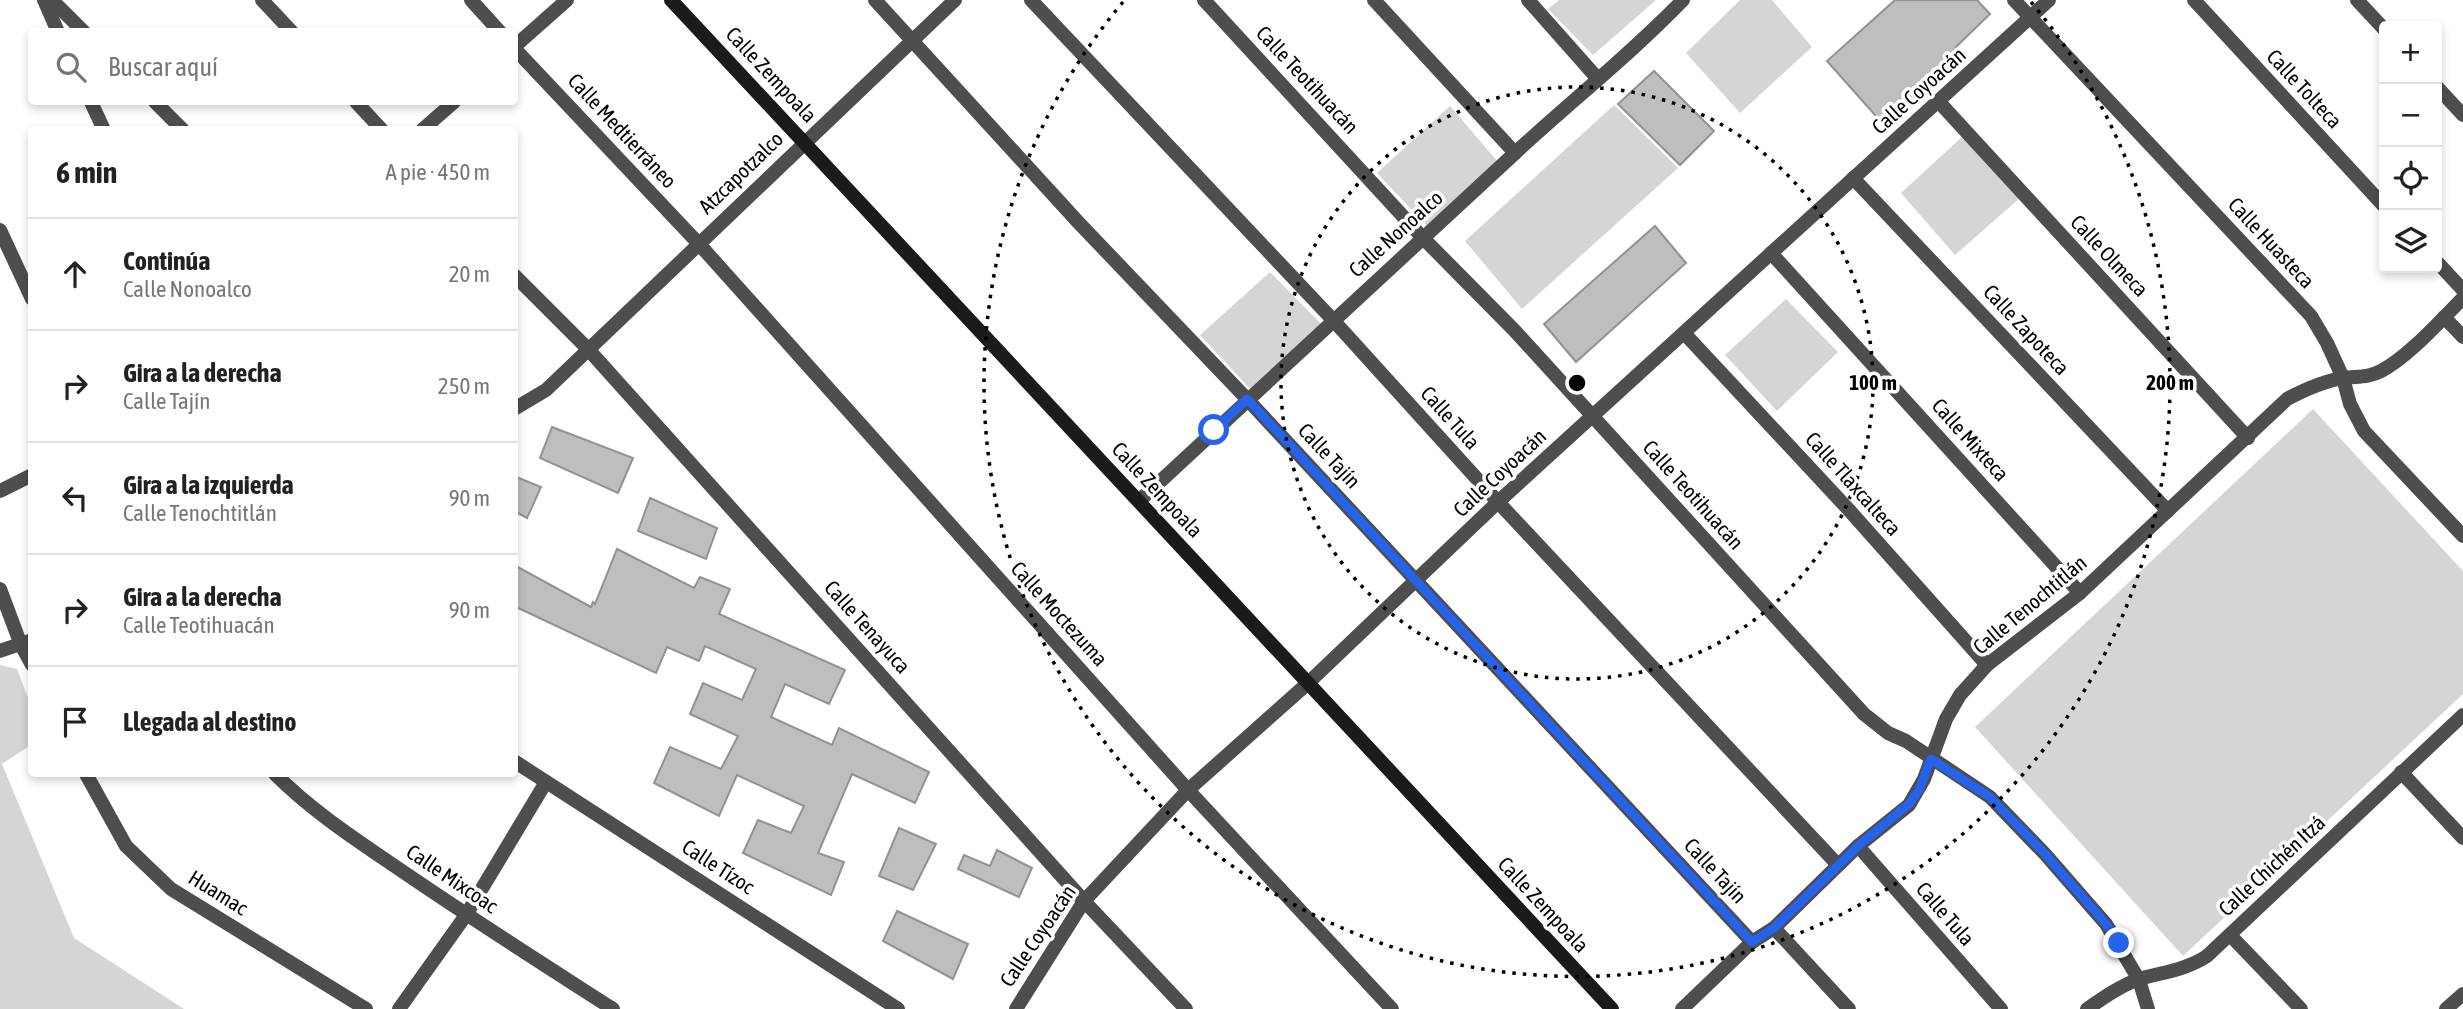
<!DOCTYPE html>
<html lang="es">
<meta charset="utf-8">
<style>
:root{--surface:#fff;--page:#f2f2f2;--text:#222;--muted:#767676;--line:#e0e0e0}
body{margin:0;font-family:"Asap Condensed",sans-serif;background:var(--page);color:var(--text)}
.controls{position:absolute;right:21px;top:21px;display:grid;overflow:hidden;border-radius:7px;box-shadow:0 4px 10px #0003}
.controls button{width:63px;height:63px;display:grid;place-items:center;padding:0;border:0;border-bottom:2px solid var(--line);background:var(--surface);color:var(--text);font:35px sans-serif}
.stop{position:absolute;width:21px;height:21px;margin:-16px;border:5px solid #2563eb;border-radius:50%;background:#fff}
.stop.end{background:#2563eb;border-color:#fff;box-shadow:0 2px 7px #0008}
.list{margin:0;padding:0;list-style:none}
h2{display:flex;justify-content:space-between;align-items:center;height:91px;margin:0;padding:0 28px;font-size:30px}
h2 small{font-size:23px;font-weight:400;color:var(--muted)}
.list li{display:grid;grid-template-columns:46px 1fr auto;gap:21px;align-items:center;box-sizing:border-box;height:112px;padding:0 28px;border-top:2px solid var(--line)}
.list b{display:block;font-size:26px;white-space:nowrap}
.list p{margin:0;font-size:23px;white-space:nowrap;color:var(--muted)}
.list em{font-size:23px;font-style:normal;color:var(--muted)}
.icon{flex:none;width:38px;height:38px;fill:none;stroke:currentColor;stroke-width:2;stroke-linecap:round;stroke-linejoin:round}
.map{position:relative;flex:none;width:2463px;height:1009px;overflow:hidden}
.search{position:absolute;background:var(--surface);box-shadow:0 4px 10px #0003;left:28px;top:28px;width:490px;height:77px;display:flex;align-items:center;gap:18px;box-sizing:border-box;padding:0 24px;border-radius:7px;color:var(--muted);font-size:26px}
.panel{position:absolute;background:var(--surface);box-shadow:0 4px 10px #0003;left:28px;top:126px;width:490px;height:651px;border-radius:7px}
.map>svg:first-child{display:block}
.green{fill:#d5d5d5}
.building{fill:#bebebe;stroke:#929292;stroke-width:2}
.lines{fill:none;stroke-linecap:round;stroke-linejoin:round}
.street{stroke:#4e4e4e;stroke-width:14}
.secondary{stroke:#1b1b1b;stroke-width:14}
.route{stroke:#2563eb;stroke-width:9}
.ring{fill:none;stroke:#000;stroke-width:3.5;stroke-dasharray:3.5 7}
.labels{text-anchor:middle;stroke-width:7;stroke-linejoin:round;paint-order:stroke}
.street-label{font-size:21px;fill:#000;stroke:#fff}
.centre{fill:#000;stroke:#fff;stroke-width:3.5}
.ring-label{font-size:21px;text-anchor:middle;font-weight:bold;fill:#000;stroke:#fff;stroke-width:7;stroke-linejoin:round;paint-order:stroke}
</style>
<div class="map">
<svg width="2463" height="1009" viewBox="0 0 2463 1009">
<rect width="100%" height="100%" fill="#fff"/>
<g class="green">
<path d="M1559 0H1656L1593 55 1548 9Z"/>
<path d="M1740 0H1772L1812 47 1740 113 1686 53Z"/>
<path d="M1614 105 1678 168 1522 309 1465 241Z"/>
<path d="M1450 106 1498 162 1428 227 1377 173Z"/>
<path d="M1963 136 2021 197 1955 255 1901 193Z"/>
<path d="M1270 272 1324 327 1252 391 1200 335Z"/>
<path d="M1786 299 1838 352 1777 411 1725 355Z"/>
<path d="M2313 409 2463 571V694L2183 956 1975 727Z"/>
<path d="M0 665 17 669 31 706V745L2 764 74 938 184 1009H0Z"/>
</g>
<g class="building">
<path d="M1895 0H1977L1990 14 1958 45 1933 77 1883 124 1827 61Z"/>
<path d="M1654 71 1714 131 1680 165 1618 104Z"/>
<path d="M1655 226 1686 263 1576 362 1544 324Z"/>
<path d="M552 427 633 458 618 493 540 458Z"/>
<path d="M514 476 541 487 527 518 514 511Z"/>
<path d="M650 498 717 528 706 559 638 531Z"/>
<path d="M617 549 694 588 700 577 730 589 719 614 845 670 829 704 785 684 771 717 832 745 839 728 929 772 915 803 852 774 818 853 844 862 831 895 743 853 758 820 791 833 804 806 737 775 719 816 654 783 670 747 721 769 738 736 690 714 703 683 742 700 756 669 705 646 699 661 667 647 656 673 514 606V565L591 607 593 602 595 604Z"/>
<path d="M899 828 936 844 913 890 879 876Z"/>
<path d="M997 850 1032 868 1019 897 958 869 964 855 990 866Z"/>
<path d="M897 911 968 944 953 979 883 941Z"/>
</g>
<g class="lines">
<g class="street">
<path d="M44 0 58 32"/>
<path d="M52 0 84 32"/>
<path d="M262 0 292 32"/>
<path d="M471 0 500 32"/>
<path d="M875 0 1078 222 1247 399 1752 942"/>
<path d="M1031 0 1333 320 1498 502 1838 865"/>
<path d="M1204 0 1423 238 1514 330 1864 714 1888 733 1906 741 1990 797 2045 854 2106 924 2139 980 2148 1009"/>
<path d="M1374 0 1515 153"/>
<path d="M1528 0 1598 79"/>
<path d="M2014 0 2311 316 2327 343 2343 378 2350 404 2364 431 2463 536"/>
<path d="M2194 0 2384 206"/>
<path d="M2357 0 2384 29"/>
<path d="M514 47 567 0"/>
<path d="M514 48 699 244 1188 790 1392 1009"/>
<path d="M2437 87 2463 115"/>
<path d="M91 102 104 130"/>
<path d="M155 102 183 130"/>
<path d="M356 102 382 130"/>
<path d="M1939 102 2248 438"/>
<path d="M422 130 454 102"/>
<path d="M1853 178 2168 511"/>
<path d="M0 230 32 299"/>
<path d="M1771 253 2080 593"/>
<path d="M2437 262 2463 290"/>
<path d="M514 275 587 348 1084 901 1186 1009"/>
<path d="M2444 317 2463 337"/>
<path d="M1684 333 1849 510 1987 665"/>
<path d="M514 409 546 390 955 0"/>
<path d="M0 491 32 475"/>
<path d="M1139 501C1263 385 1388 269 1514 154 1570 102 1630 55 1683 0"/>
<path d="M0 589 21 645 32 665"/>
<path d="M0 651 32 640"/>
<path d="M514 761 898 1009"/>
<path d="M2401 772 2463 838"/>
<path d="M86 774 126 846 171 889 366 1009"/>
<path d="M275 774C313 812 358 841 402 871 472 919 543 964 613 1009"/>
<path d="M1858 846 2001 1009"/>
<path d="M1774 928 1849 1009"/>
<path d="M2230 935 2301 1009"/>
<path d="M399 1009 466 915 546 782"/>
<path d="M1016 1009 1084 901 1188 790 1307 684 1498 502 2049 0"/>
<path d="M1682 1009 1752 942 1774 928 1858 846 1909 805 1924 779 1946 719 1960 695 1987 665 2080 593 2287 399C2304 390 2324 381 2343 378 2357 376 2368 378 2381 371 2408 357 2441 320 2463 298"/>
<path d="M2087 1009C2103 998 2120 986 2139 979 2163 972 2186 970 2207 956L2463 715"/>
<path d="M2446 1009 2463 994"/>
</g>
<path class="secondary" d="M671 0 1612 1009"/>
</g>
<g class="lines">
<path class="route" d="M1214 430 1247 399 1752 942 1774 928 1858 846 1909 804 1919 790 1931 759 1990 797 2045 854 2106 924 2119 943"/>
</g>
<g class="ring">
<circle cx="1577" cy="383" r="296"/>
<path d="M2031 2A593 593 0 1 1 1123 2"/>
</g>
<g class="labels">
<g class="street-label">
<text transform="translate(771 75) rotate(47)" y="7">Calle Zempoala</text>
<text transform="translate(1307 80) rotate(47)" y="7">Calle Teotihuacán</text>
<text transform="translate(2304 89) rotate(47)" y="7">Calle Tolteca</text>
<text transform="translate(1919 91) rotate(-42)" y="7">Calle Coyoacán</text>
<text transform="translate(622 131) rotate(47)" y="7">Calle Medtierráneo</text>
<text transform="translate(741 173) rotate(-44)" y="7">Atzcapotzalco</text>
<text transform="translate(1396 234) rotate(-42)" y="7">Calle Nonoalco</text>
<text transform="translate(2271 243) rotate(47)" y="7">Calle Huasteca</text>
<text transform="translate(2109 256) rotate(47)" y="7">Calle Olmeca</text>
<text transform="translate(2026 330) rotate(47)" y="7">Calle Zapoteca</text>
<text transform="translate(1450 418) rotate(48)" y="7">Calle Tula</text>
<text transform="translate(1970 440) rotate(48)" y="7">Calle Mixteca</text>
<text transform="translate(1329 456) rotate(47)" y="7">Calle Tajín</text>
<text transform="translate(1500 473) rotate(-43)" y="7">Calle Coyoacán</text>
<text transform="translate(1853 484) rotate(48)" y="7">Calle Tlaxcalteca</text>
<text transform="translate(1157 490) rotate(47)" y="7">Calle Zempoala</text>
<text transform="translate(1693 495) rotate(48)" y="7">Calle Teotihuacán</text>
<text transform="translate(2030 605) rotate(-40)" y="7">Calle Tenochtitlán</text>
<text transform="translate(1059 614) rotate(48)" y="7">Calle Moctezuma</text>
<text transform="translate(867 627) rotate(48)" y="7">Calle Tenayuca</text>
<text transform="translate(2272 866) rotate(-43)" y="7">Calle Chichén Itzá</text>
<text transform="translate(718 867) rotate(33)" y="7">Calle Tízoc</text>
<text transform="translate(1715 871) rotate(47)" y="7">Calle Tajín</text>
<text transform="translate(452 879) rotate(34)" y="7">Calle Mixcoac</text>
<text transform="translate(218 893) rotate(32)" y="7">Huamac</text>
<text transform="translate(1543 905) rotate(47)" y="7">Calle Zempoala</text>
<text transform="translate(1945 914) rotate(49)" y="7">Calle Tula</text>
<text transform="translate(1038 936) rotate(-56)" y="7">Calle Coyoacán</text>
</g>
</g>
<circle cx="1577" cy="383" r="10" class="centre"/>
<g class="ring-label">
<text x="1873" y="390">100 m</text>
<text x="2170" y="390">200 m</text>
</g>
</svg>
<div class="controls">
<button>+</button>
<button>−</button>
<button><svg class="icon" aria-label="locate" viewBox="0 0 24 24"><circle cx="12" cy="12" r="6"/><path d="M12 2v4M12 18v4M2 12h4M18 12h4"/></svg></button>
<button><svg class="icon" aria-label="layers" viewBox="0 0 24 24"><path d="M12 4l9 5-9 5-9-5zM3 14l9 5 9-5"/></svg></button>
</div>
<div class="stop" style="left:1214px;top:430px"></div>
<div class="stop end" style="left:2119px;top:943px"></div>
<div class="search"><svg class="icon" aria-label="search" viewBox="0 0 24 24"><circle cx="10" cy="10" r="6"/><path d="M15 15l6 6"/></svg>Buscar aquí</div>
<section class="panel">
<h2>6 min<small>A pie · 450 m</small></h2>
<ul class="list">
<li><svg class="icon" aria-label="ahead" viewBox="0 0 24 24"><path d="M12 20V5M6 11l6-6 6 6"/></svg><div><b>Continúa</b><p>Calle Nonoalco</p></div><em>20 m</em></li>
<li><svg class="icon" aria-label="right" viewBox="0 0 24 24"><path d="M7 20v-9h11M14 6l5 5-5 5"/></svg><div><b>Gira a la derecha</b><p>Calle Tajín</p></div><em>250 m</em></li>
<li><svg class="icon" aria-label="left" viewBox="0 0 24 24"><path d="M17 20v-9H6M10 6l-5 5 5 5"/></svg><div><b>Gira a la izquierda</b><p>Calle Tenochtitlán</p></div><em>90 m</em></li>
<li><svg class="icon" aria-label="right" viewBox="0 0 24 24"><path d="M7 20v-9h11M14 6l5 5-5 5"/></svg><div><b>Gira a la derecha</b><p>Calle Teotihuacán</p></div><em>90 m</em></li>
<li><svg class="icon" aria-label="arrive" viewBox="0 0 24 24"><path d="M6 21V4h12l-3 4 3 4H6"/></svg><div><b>Llegada al destino</b></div></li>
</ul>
</section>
</div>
